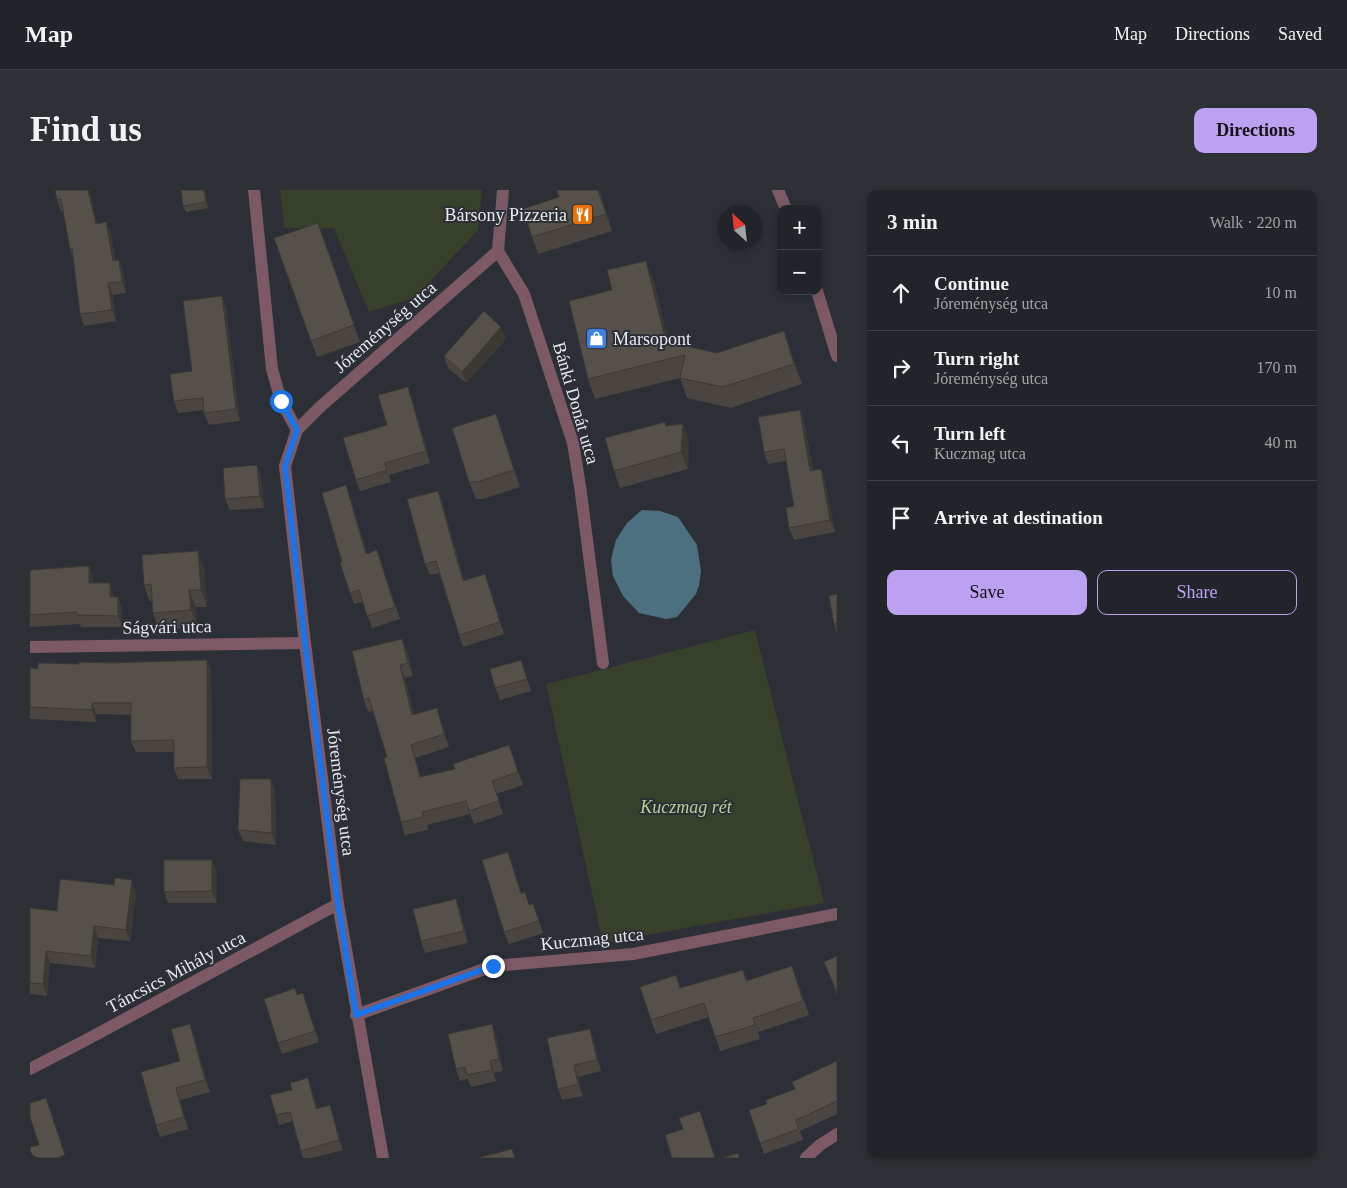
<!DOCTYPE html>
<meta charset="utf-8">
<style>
:root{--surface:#212428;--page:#2d3034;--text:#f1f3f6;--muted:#a2a4a8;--line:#3e4145;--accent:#bca0f2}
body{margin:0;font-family:"Times New Roman",serif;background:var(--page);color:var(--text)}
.controls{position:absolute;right:15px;top:15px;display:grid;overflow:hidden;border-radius:10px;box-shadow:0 2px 8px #0003}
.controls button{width:45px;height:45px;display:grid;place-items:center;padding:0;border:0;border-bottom:1px solid var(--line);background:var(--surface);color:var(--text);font:25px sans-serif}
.compass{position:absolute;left:687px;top:15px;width:45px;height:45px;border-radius:50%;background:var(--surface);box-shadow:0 2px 8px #0003;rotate:333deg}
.stop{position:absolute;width:15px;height:15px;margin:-11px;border:4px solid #1a73e8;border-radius:50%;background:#fff}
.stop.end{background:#1a73e8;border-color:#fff;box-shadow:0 1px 5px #0008}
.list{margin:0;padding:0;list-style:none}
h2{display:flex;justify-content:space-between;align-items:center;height:65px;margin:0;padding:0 20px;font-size:21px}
h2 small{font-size:16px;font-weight:400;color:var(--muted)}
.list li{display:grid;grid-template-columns:32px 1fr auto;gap:15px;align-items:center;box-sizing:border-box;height:75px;padding:0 20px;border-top:1px solid var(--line)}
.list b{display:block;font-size:19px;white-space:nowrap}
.list p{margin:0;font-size:16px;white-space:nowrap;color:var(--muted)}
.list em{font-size:16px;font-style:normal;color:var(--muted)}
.actions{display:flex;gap:10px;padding:15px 20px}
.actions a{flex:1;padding:11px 0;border:1px solid var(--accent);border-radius:10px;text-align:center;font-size:18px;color:var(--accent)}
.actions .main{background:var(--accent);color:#111}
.icon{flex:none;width:28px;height:28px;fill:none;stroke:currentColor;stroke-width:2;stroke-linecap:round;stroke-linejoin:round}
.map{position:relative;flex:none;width:807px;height:968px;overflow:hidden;border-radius:10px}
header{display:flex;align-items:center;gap:30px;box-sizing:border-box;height:70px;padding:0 25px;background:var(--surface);border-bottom:1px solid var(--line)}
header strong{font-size:24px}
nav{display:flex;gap:28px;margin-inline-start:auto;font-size:18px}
.intro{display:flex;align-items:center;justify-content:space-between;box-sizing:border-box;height:120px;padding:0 30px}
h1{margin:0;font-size:35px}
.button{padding:12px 22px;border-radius:10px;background:var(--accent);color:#111;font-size:18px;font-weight:700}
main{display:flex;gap:30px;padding:0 30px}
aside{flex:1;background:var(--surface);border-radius:10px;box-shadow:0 2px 8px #0003}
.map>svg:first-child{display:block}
.green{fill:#37402a}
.water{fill:#4d7081}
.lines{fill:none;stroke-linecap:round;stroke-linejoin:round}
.minor{stroke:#7c5965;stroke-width:12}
.wall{fill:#4a4540}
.shaded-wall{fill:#3c3834}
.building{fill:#56504b;stroke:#3c3834}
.route{stroke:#1a73e8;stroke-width:6}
.labels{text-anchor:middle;stroke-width:4;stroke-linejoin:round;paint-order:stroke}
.poi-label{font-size:18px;fill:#e6e9ed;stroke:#2c3036;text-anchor:end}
.street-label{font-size:18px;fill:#e6e9ed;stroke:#2c3036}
.park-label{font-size:18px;font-style:italic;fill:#b7ce97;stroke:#2c3036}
</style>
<header>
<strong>Map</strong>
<nav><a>Map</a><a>Directions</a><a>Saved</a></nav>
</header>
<div class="intro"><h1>Find us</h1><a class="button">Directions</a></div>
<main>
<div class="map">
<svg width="807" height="968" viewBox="0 0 807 968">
<rect width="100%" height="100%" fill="#2c3036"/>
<g class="green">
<path d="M250 0H452L448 40 384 108 339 122 304 38H254Z"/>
<path d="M725 440 794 713 573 753 516 494Z"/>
</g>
<path class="water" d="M612 320 630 321 648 327 667 355 671 381 669 395 666 404 647 427 636 429 609 423 593 406 583 386 581 370 586 350 597 333Z"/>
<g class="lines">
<g class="minor">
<path d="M224 0 242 179 251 211 267 240"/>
<path d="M748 0 756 19"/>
<path d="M468 61 494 104 543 253 550 296 573 473"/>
<path d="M468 61 473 0"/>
<path d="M787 101 807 166"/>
<path d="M0 457 275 453"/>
<path d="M326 825 463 776 603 764 807 724"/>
<path d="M0 879 56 850 308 714"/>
<path d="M353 968 308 714 275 453 255 276 267 240 290 217 468 61"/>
<path d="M776 968 790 955 807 944"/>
</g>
</g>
<g class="wall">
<path d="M25 0 68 34 76 32 81 44 85 70 93 82 96 103 83 105 86 131 54 136 50 124 44 70 40 59 33 21 31 22 27 10Z"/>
<path d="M151 0H175L178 18 156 22 153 16Z"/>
<path d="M527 0H569L582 41 508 64 502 47 529 7Z"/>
<path d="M288 33 330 152 287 167 244 48Z"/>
<path d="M624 91 638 152 687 163 754 141 772 194 701 218 657 208 650 188 565 209 558 189Z"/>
<path d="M192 106 196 118 210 231 179 235 174 223V220L148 223 144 211 162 181Z"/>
<path d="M476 149 436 193 418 178 414 166Z"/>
<path d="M382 208 400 273 359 285 361 292 330 301 326 290 357 235Z"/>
<path d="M770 220 774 231 783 280 791 279 795 291 805 342 764 350 759 338 764 316 756 271 738 274 734 262Z"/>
<path d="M636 236 659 250 658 279 590 298 584 281Z"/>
<path d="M472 241 490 297 453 309H446L439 292Z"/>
<path d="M231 286 234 318 200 320 195 309Z"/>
<path d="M408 301 412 312 434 390 455 384 474 444 433 457 409 383 400 385 395 374Z"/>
<path d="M320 307 337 363 351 372 370 429 342 438 333 412 324 414 320 403 312 372Z"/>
<path d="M59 376 63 388V393L84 405V407H88L92 419V437H51L50 434 0 437V380Z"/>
<path d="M174 378 177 417H166L167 437 129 440 123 423 122 411 120 412 114 395Z"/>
<path d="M807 404V443L804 434Z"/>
<path d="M372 449 377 462 383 486 375 488 384 525 407 518 419 557 385 568 391 587 425 579 479 555 493 595 466 604 473 624 444 634 440 624 397 635 398 640 375 645 371 632 357 567 343 521 338 522 334 510Z"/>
<path d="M177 470 181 481 182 589H148L144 578V562H106L101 551V525L66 524V532L0 529V478L8 479 49 474Z"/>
<path d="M491 470 501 501 470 510 465 498Z"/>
<path d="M245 600 246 655 213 651 208 640Z"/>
<path d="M478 662 491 703 500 715 503 714 513 743 479 754 474 742Z"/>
<path d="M187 681V713H138L134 702Z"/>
<path d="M106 702 100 751 68 748 65 778 20 773 17 806 0 804V718L27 721Z"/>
<path d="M426 709 430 720 438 753 395 763 391 751Z"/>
<path d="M807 766V805L794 772Z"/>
<path d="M713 780 717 791 767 790 779 825 728 842 730 849 690 861 679 827 626 844 621 830 646 785 651 798Z"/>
<path d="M277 815 289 852 252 864 248 853Z"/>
<path d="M164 846 180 902 150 910 158 939 130 947 126 935 150 871Z"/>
<path d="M466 846 473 881 464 883 466 891 441 897 438 889 430 891 426 879Z"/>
<path d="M517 848 564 850 571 881 548 887 553 906 532 910 528 899Z"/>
<path d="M807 871V924L770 941 773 950 734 964 719 920 737 914 765 899 762 892Z"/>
<path d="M281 897 287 918 300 915 303 924 313 960 282 968H273L263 931 249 935 246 925Z"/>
</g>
<g class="shaded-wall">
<path d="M58 0H60L70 46 66 34Z"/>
<path d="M174 0H175L178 18 176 12Z"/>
<path d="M568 0H569L582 41 576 24Z"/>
<path d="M76 32 81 44 87 82 83 71Z"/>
<path d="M89 70 93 82 96 103 92 92Z"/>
<path d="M616 71 624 91 642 168 636 152Z"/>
<path d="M78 93 83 105 86 131 82 120Z"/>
<path d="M192 106 196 118 210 231 206 219Z"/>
<path d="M471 137 476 149 436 193 432 182Z"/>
<path d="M754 141 761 161 772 194 764 174Z"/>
<path d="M378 197 382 208 400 273 396 261Z"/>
<path d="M770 220 774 231 785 292 780 281Z"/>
<path d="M466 224 472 241 490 297 484 280Z"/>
<path d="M653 234 659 250 658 279 651 262Z"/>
<path d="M227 275 231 286 234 318 230 306Z"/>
<path d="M791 279 795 291 805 342 800 330Z"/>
<path d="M316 295 320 307 340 375 336 364Z"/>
<path d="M408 301 412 312 437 402 433 391Z"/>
<path d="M168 361 174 378 177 417 171 400Z"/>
<path d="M59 376 63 388V405L59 393Z"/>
<path d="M80 393 84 405V419L80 407Z"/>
<path d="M159 400 166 417 167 437 161 420Z"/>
<path d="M88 407 92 419V437L88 426Z"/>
<path d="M372 449 377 462 383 486 378 473Z"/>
<path d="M177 470 181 481 182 589 177 577Z"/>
<path d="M491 470 495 481 501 501 497 489Z"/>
<path d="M370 475 375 488 387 538 382 525Z"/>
<path d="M62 513 66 524V532L62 520Z"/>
<path d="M407 518 419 557 414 544Z"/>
<path d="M381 555 385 568 395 600 390 587Z"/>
<path d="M241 589 245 600 246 655 242 643Z"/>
<path d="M182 670 187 681V713L182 701Z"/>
<path d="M102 690 106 702 100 751 96 740Z"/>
<path d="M426 709 430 720 438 753 434 741Z"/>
<path d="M64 736 68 748 65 778 61 766Z"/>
<path d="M16 761 20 773 17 806 13 794Z"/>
<path d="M160 834 164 846 180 902 175 890Z"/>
<path d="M462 834 466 846 473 881 469 869Z"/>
<path d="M560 839 564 850 571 881 567 870Z"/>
<path d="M460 871 464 883 466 891 462 880Z"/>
<path d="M544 875 548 887 553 906 548 894Z"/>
<path d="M278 888 281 897 290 928 286 919Z"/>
<path d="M146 898 150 910 158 939 154 927Z"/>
<path d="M300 915 303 924 313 960 309 950Z"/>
</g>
<g class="building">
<path d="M25 0H58L66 34 76 32 83 71 89 70 92 92 78 93 82 120 50 124 42 58 40 59 31 9 27 10Z"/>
<path d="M151 0H174L176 12 153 16Z"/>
<path d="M527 0H568L576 24 502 47 493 19 529 7Z"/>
<path d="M288 33 324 135 281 151 244 48Z"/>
<path d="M616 71 636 152 687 163 754 141 764 174 693 197 650 188 655 165 558 189 539 111 582 100 577 80Z"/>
<path d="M192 106 206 219 174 223 173 208 144 211 140 184 162 181 153 111Z"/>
<path d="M454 121 471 137 432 182 414 166Z"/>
<path d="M378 197 396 261 355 273 357 280 326 290 313 248 357 235 348 205Z"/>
<path d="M770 220 780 281 791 279 800 330 759 338 756 318 764 316 754 259 734 262 728 227Z"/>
<path d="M466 224 484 280 447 292H439L422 238Z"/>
<path d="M635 232 636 236 653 234 651 262 584 281 575 248Z"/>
<path d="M227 275 230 306 195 309 193 278Z"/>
<path d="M316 295 336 364 347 360 365 417 337 426 329 400 320 403 310 373 312 372 292 303Z"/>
<path d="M408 301 433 391 455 384 470 432 429 445 406 371 395 374 377 309Z"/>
<path d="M168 361 171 400H159L161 420 123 423 121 394 114 395 112 365Z"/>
<path d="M59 376V393H80V407H88V426L47 425V422L0 425V380Z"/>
<path d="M807 404V434H804L799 406Z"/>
<path d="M372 449 378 473 370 475 382 525 407 518 414 544 381 555 390 587 425 579 423 574 479 555 488 582 462 591 469 611 439 621 436 611 392 622 394 627 371 632 354 568 357 567 339 508 334 510 322 461Z"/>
<path d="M177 470V577L144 578V550L101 551V513H62V520L0 517V478L8 479V473L49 474V472L79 473Z"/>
<path d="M491 470 497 489 465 498 460 479Z"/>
<path d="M210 589H241L242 643 208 640Z"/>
<path d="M478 662 491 704 495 702 499 715 503 714 509 731 474 742 452 670Z"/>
<path d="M134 670H182V701L134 702Z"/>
<path d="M85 688 102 690 96 740 64 736 61 766 16 761 13 794 0 793V718L27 721 30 689 84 695Z"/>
<path d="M426 709 434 741 391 751 383 719Z"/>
<path d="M807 766V802L794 772Z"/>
<path d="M762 776 773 811 723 828 725 835 685 847 674 813 621 830 610 797 646 785 650 798 713 780 716 791Z"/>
<path d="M265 798 267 805 273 803 285 841 248 853 234 809Z"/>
<path d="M160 834 175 890 146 898 154 927 126 935 111 882 150 871 141 839Z"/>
<path d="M462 834 469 869 460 871 462 880 437 885 435 877 426 879 418 844Z"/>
<path d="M560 839 567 870 544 875 548 894 528 899 517 848Z"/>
<path d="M807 871V911L766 930 769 939 730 953 719 920 737 914 736 910 765 899 762 892Z"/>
<path d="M278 888 286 919 300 915 309 950 271 961 260 922 246 925 240 905 262 900 260 893Z"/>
<path d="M16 908 35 965 28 968H0V957L9 955 0 927V913Z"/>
<path d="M670 921 685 968H642L635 945 653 939 649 928Z"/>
<path d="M482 959 485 968H448Z"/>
<path d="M708 963 709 968H692Z"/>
</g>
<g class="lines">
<path class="route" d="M251 211 267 240 255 276 275 453 308 714 326 825 463 776"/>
</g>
<defs>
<symbol id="restaurant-square" viewBox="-11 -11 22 22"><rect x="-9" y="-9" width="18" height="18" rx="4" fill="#e8710a" stroke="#2c3036"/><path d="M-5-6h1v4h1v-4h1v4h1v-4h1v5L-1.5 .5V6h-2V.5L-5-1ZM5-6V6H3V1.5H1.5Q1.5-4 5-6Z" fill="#fff"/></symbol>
<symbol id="shop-square" viewBox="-11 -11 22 22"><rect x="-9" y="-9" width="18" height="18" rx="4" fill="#3f7fe0" stroke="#2c3036"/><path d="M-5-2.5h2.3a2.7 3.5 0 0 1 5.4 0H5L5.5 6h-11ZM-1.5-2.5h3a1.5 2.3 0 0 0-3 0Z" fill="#fff"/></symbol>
</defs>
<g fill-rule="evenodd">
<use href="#restaurant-square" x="540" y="12" width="25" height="25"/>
<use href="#shop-square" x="554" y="136" width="25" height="25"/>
</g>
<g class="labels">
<g class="poi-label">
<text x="537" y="31">Bársony Pizzeria</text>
<text x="583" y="155" text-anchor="start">Marsopont</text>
</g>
<g class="street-label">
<text transform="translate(355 137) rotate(-41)" y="6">Jóreménység utca</text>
<text transform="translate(546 213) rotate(74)" y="6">Bánki Donát utca</text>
<text transform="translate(137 437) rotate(-1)" y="6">Ságvári utca</text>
<text transform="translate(311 602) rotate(83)" y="6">Jóreménység utca</text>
<text transform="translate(562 749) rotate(-6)" y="6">Kuczmag utca</text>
<text transform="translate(146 782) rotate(-28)" y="6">Táncsics Mihály utca</text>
</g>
<g class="park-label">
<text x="656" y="623">Kuczmag rét</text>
</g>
</g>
</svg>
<div class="controls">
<button>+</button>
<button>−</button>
</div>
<svg class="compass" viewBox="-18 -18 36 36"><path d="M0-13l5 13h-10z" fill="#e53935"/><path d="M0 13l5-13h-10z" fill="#a2a4a8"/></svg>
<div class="stop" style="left:251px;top:211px"></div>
<div class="stop end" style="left:463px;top:776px"></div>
</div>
<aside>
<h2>3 min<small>Walk · 220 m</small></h2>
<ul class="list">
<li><svg class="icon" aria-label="ahead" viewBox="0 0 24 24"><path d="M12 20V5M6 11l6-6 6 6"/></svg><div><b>Continue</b><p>Jóreménység utca</p></div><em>10 m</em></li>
<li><svg class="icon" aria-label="right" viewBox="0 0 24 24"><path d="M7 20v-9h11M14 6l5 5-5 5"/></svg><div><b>Turn right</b><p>Jóreménység utca</p></div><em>170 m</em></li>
<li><svg class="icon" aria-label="left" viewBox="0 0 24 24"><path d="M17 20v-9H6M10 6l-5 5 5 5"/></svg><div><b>Turn left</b><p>Kuczmag utca</p></div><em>40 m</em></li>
<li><svg class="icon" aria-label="arrive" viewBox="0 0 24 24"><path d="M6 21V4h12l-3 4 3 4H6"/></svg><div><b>Arrive at destination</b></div></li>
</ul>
<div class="actions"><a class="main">Save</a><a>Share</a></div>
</aside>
</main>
